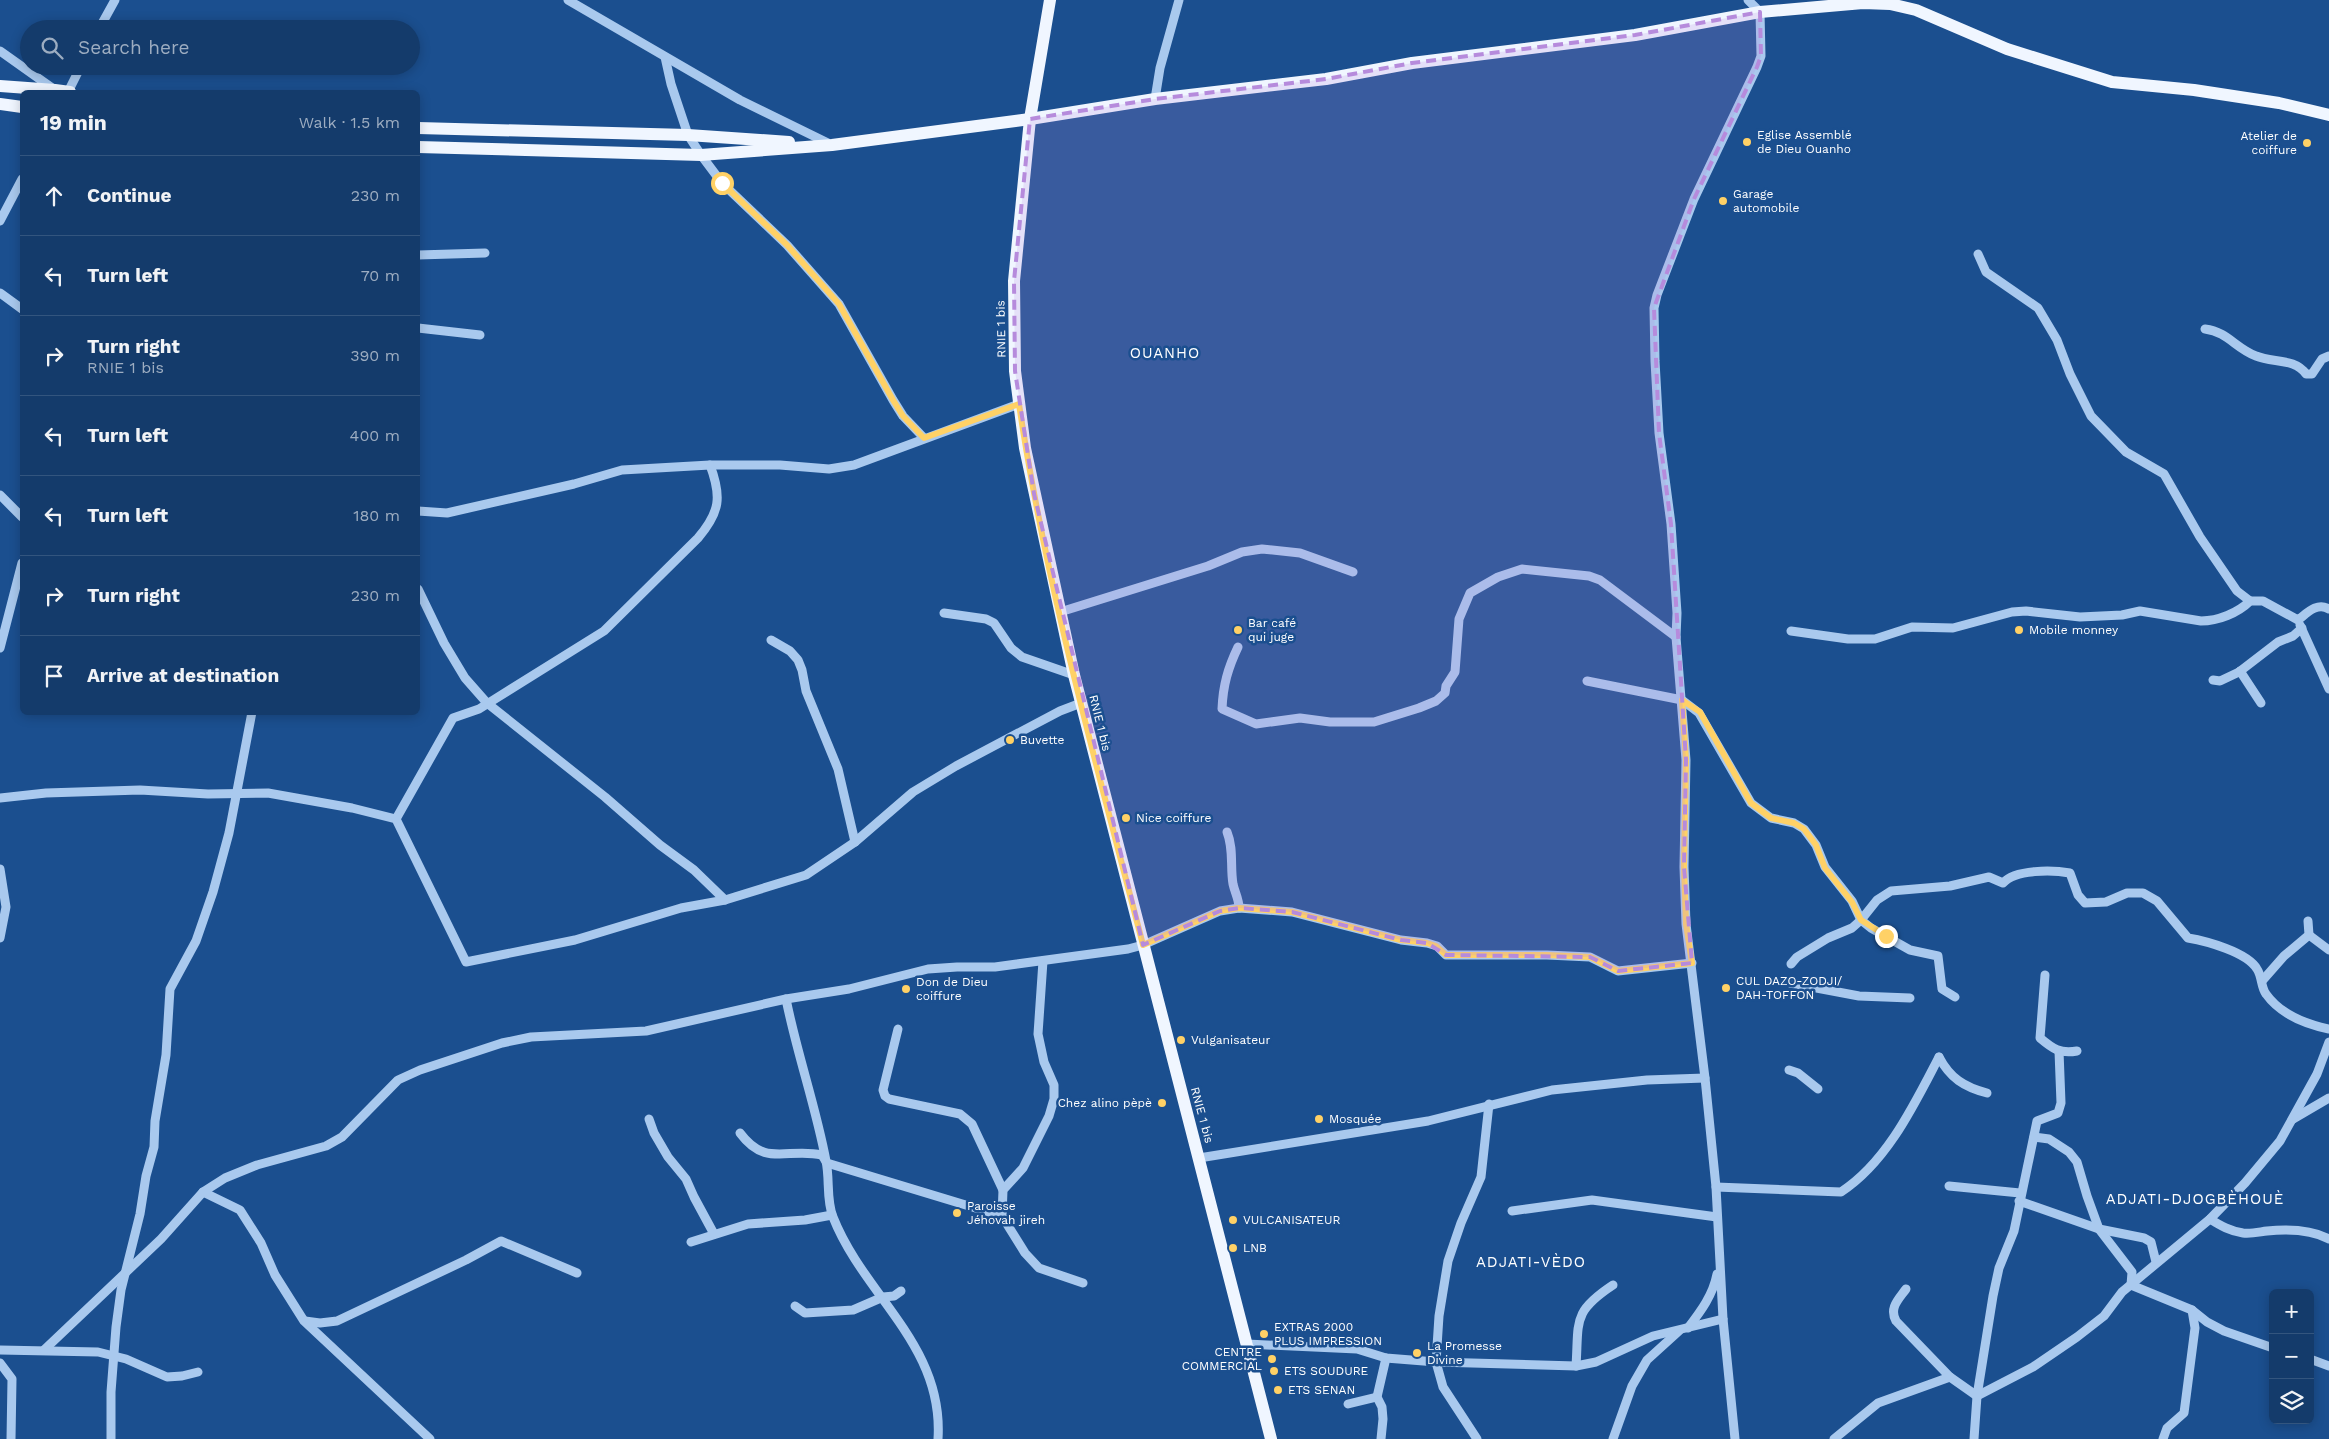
<!DOCTYPE html>
<meta charset="utf-8">
<style>
:root{--surface:#143b6b;--page:#214673;--text:#f1f3f6;--muted:#9dadc1;--line:#33557e}
body{margin:0;font-family:"Work Sans",sans-serif;background:var(--page);color:var(--text)}
.controls{position:absolute;right:15px;bottom:15px;display:grid;overflow:hidden;border-radius:8px;box-shadow:0 2px 12px #0003}
.controls button{width:45px;height:45px;display:grid;place-items:center;padding:0;border:0;border-bottom:1px solid var(--line);background:var(--surface);color:var(--text);font:25px sans-serif}
.stop{position:absolute;width:15px;height:15px;margin:-11px;border:4px solid #ffd166;border-radius:50%;background:#fff}
.stop.end{background:#ffd166;border-color:#fff;box-shadow:0 1px 5px #0008}
.list{margin:0;padding:0;list-style:none}
h2{display:flex;justify-content:space-between;align-items:center;height:65px;margin:0;padding:0 20px;font-size:21px}
h2 small{font-size:16px;font-weight:400;color:var(--muted)}
.list li{display:grid;grid-template-columns:32px 1fr auto;gap:15px;align-items:center;box-sizing:border-box;height:80px;padding:0 20px;border-top:1px solid var(--line)}
.list b{display:block;font-size:19px;white-space:nowrap}
.list p{margin:0;font-size:16px;white-space:nowrap;color:var(--muted)}
.list em{font-size:16px;font-style:normal;color:var(--muted)}
.icon{flex:none;width:28px;height:28px;fill:none;stroke:currentColor;stroke-width:2;stroke-linecap:round;stroke-linejoin:round}
.map{position:relative;flex:none;width:2329px;height:1439px;overflow:hidden}
.search{position:absolute;background:var(--surface);box-shadow:0 2px 12px #0003;left:20px;top:20px;width:400px;height:55px;display:flex;align-items:center;gap:12px;box-sizing:border-box;padding:0 18px;border-radius:28px;color:var(--muted);font-size:19px}
.panel{position:absolute;background:var(--surface);box-shadow:0 2px 12px #0003;left:20px;top:90px;width:400px;height:625px;border-radius:8px}
.map>svg:first-child{display:block}
.lines{fill:none;stroke-linecap:round;stroke-linejoin:round}
.minor{stroke:#a9c9ee;stroke-width:9}
.major{stroke:#f0f6ff;stroke-width:12}
.route{stroke:#ffd166;stroke-width:6}
.marked{fill:#b68bdc;fill-opacity:0.2;stroke:#b68bdc;stroke-width:4;stroke-dasharray:10 6;stroke-linejoin:round}
.poi-dot{fill:#ffd166;stroke:#1b4f8f;stroke-width:2}
.labels{text-anchor:middle;stroke-width:5;stroke-linejoin:round;paint-order:stroke}
.poi-label{font-size:12px;fill:#fff;stroke:#1b4f8f;text-anchor:start}
.street-label{font-size:12px;fill:#fff;stroke:#1b4f8f}
.quarter-label{font-size:15px;letter-spacing:1px;fill:#fff;stroke:#1b4f8f}
</style>
<div class="map">
<svg width="2329" height="1439" viewBox="0 0 2329 1439">
<rect width="100%" height="100%" fill="#1b4f8f"/>
<g class="lines">
<g class="minor">
<path d="M568 0 740 100 830 144"/>
<path d="M99 29 115 0"/>
<path d="M0 51 55 90"/>
<path d="M665 57 671 84 688 135 701 155 722 183 787 245 839 304 893 400 903 416 924 438"/>
<path d="M68 92 81 66"/>
<path d="M1155 99 1160 68 1179 0"/>
<path d="M0 221 22 179"/>
<path d="M1978 254 1986 272 2038 308 2057 340 2070 374 2091 416 2126 452 2164 474 2200 537 2237 591 2250 601"/>
<path d="M418 255 485 253"/>
<path d="M0 293 22 309"/>
<path d="M418 328 480 335"/>
<path d="M2205 329C2228 332 2235 348 2256 356 2273 363 2295 358 2306 374H2312L2322 359 2329 356"/>
<path d="M0 495 22 517"/>
<path d="M418 511 447 513 574 484 622 470 710 465H780L829 469 854 465 1019 404"/>
<path d="M418 589 444 643 465 678 487 703 605 797 660 845 694 870 725 900"/>
<path d="M1060 612 1208 566 1242 552 1262 549 1300 553 1353 572"/>
<path d="M944 613 986 619 994 623 1011 648 1022 657 1074 675"/>
<path d="M2300 625 2329 689"/>
<path d="M1791 631 1848 639H1875L1912 627 1953 628 2012 612 2026 611 2080 617 2122 615 2140 611 2201 621C2218 621 2238 613 2250 601H2263L2298 620C2307 613 2317 602 2329 609"/>
<path d="M771 640 790 651 798 660 802 670 806 691 838 769 855 842"/>
<path d="M1238 647C1228 668 1223 685 1222 709L1256 724 1300 718 1330 722H1374L1419 708 1436 701 1445 693 1446 686 1455 672 1459 619 1470 593 1498 577 1522 569 1589 576 1600 580 1676 637"/>
<path d="M0 648 22 563"/>
<path d="M2240 671 2261 703"/>
<path d="M2213 680 2220 681 2239 672 2278 642 2293 636 2302 628"/>
<path d="M1587 681 1682 700 1699 713 1751 803 1771 818 1794 823 1804 829 1816 845 1825 867 1852 901 1861 920 1871 928 1910 950 1938 956 1942 989 1955 997"/>
<path d="M0 798 46 793 140 790 208 794 268 793 352 808 396 819 466 962 575 940 681 908 725 900 806 875 855 842 913 792 956 766 1060 711 1081 703"/>
<path d="M396 819 453 718 479 709 604 631 698 538C720 512 722 497 710 465"/>
<path d="M1227 832C1234 849 1230 867 1233 884 1235 893 1239 899 1239 908"/>
<path d="M0 869 6 907 0 938"/>
<path d="M2309 935 2329 950"/>
<path d="M1043 961 1038 1034 1044 1062 1054 1085V1099L1049 1116 1023 1168 1003 1190 1002 1216 1025 1253 1039 1268 1083 1283"/>
<path d="M1791 964 1797 957 1828 938 1852 928 1861 920 1877 900 1891 891 1950 886 1989 877 2003 883C2015 869 2053 870 2070 873L2078 895 2085 903 2106 902 2127 893H2143L2157 901 2188 938C2206 941 2247 952 2257 969 2262 976 2261 988 2266 994 2281 1015 2305 1024 2329 1029"/>
<path d="M2045 975 2040 1038C2053 1049 2060 1054 2077 1051"/>
<path d="M2262 981 2284 956 2309 935 2308 921"/>
<path d="M1790 983 1859 996 1910 998"/>
<path d="M786 999C797 1054 816 1107 826 1161 830 1179 826 1200 833 1217 864 1296 944 1345 938 1439"/>
<path d="M898 1029 883 1090 885 1096 889 1099 960 1114 972 1124 1003 1190"/>
<path d="M1939 1057C1950 1078 1964 1087 1987 1093"/>
<path d="M1789 1070 1798 1073 1818 1089"/>
<path d="M649 1119 654 1133 668 1157 686 1179 694 1197 714 1234"/>
<path d="M2293 1119 2329 1098"/>
<path d="M740 1133C766 1168 787 1147 822 1155L827 1163 1002 1216"/>
<path d="M2034 1137 2049 1139 2069 1152 2077 1162 2087 1196 2099 1229 2132 1272 2131 1285 2192 1310 2207 1322 2224 1331 2273 1348"/>
<path d="M1199 1158 1428 1121 1552 1090 1647 1080 1705 1078"/>
<path d="M1949 1186 2020 1193"/>
<path d="M1716 1187 1841 1192C1887 1162 1914 1105 1939 1057"/>
<path d="M203 1192 240 1210 261 1243 275 1275 304 1321 430 1439"/>
<path d="M2019 1201 2099 1229 2144 1238 2151 1242 2156 1262"/>
<path d="M1512 1211 1592 1200 1717 1217"/>
<path d="M2210 1219C2221 1226 2230 1231 2243 1233 2251 1234 2259 1232 2267 1231 2288 1229 2310 1229 2329 1239"/>
<path d="M691 1242 748 1224 805 1220 832 1215"/>
<path d="M1906 1289C1898 1300 1889 1308 1896 1321L1950 1377 1977 1396 2033 1367 2077 1337 2104 1316 2122 1292 2210 1219 2245 1183 2280 1141 2317 1074 2329 1042"/>
<path d="M795 1306 805 1313 853 1310 883 1297 894 1296 901 1291"/>
<path d="M305 1321 320 1323 337 1321 466 1260 501 1241 577 1273"/>
<path d="M1688 1328C1701 1311 1713 1295 1717 1274"/>
<path d="M1247 1344 1357 1349 1386 1358 1436 1362 1576 1366 1596 1362 1653 1336 1723 1319"/>
<path d="M0 1350 98 1352 126 1359 167 1377 182 1376 198 1372"/>
<path d="M44 1350 161 1239 203 1192 225 1178 257 1165 326 1146 342 1137 398 1080 420 1070 502 1043 531 1037 646 1031 786 999 849 989 928 969 957 967H995L1128 949 1143 945 1220 911 1239 908 1292 912 1401 940 1427 943 1437 946 1446 955H1547L1590 957 1618 971 1692 963"/>
<path d="M2310 1359 2329 1366"/>
<path d="M0 1363 12 1379 11 1439"/>
<path d="M1576 1366C1579 1321 1572 1312 1613 1285"/>
<path d="M1348 1404 1377 1397"/>
<path d="M111 1439V1392L116 1327 121 1290 140 1214 146 1176 154 1147 155 1121 166 1055 170 989 196 941 213 892 229 833 252 712"/>
<path d="M1381 1439 1383 1419 1382 1407 1377 1397 1386 1358"/>
<path d="M1477 1439 1443 1387 1436 1362 1439 1316 1448 1261 1461 1223 1481 1177 1489 1104"/>
<path d="M1613 1439 1632 1386 1647 1360 1679 1331"/>
<path d="M1735 1439 1723 1319 1716 1187 1705 1078 1686 924 1684 867 1686 760 1676 637 1677 613 1671 524 1659 433 1655 361 1654 308 1657 295 1694 199 1757 67 1761 56 1760 12 1748 0"/>
<path d="M1834 1439 1878 1403 1950 1377"/>
<path d="M1974 1439 1977 1396 1993 1296 1999 1268 2014 1231 2037 1121 2058 1113 2061 1103 2059 1051"/>
<path d="M2163 1439 2167 1428 2184 1413 2195 1328 2192 1310"/>
</g>
<g class="major">
<path d="M1050 0 1030 119 1014 281 1015 371 1025 448 1074 675 1271 1439"/>
<path d="M0 86 55 90 70 92"/>
<path d="M0 104 22 107"/>
<path d="M418 128 688 135 789 142"/>
<path d="M418 147 701 155 832 145 1030 119 1155 99 1326 79 1412 63 1635 35 1760 12 1863 3 1890 4 1916 10 2007 49 2112 82 2194 90 2279 103 2329 115"/>
</g>
</g>
<g class="lines">
<path class="route" d="M722 183 787 245 839 304 893 400 903 416 924 438 1019 404C1046 587 1097 766 1143 945L1220 911 1239 908 1292 912 1401 940 1427 943 1436 946 1446 955H1547L1590 957 1618 971 1692 963 1686 924 1684 866 1686 760 1682 700 1700 712 1751 803 1771 818 1794 823 1804 829 1816 845 1825 868 1852 902 1861 920 1886 936"/>
</g>
<path class="marked" d="M1760 12 1761 56 1757 67 1694 199 1654 308 1659 433 1671 524 1686 760 1684 867 1692 963 1618 971 1590 957 1446 955 1427 943 1401 940 1292 912 1239 908 1220 911 1143 945 1034 494 1015 371 1014 281 1030 119 1155 99 1326 79 1412 63 1635 35Z"/>
<g class="poi-dot">
<circle cx="1747" cy="142" r="5"/>
<circle cx="2307" cy="143" r="5"/>
<circle cx="1723" cy="201" r="5"/>
<circle cx="1238" cy="630" r="5"/>
<circle cx="2019" cy="630" r="5"/>
<circle cx="1010" cy="740" r="5"/>
<circle cx="1126" cy="818" r="5"/>
<circle cx="1726" cy="988" r="5"/>
<circle cx="906" cy="989" r="5"/>
<circle cx="1181" cy="1040" r="5"/>
<circle cx="1162" cy="1103" r="5"/>
<circle cx="1319" cy="1119" r="5"/>
<circle cx="957" cy="1213" r="5"/>
<circle cx="1233" cy="1220" r="5"/>
<circle cx="1233" cy="1248" r="5"/>
<circle cx="1264" cy="1334" r="5"/>
<circle cx="1417" cy="1353" r="5"/>
<circle cx="1272" cy="1359" r="5"/>
<circle cx="1274" cy="1371" r="5"/>
<circle cx="1278" cy="1390" r="5"/>
</g>
<g class="labels">
<g class="poi-label">
<text x="1757" y="139">Eglise Assemblé<tspan x="1757" dy="14">de Dieu Ouanho</tspan></text>
<text x="2297" y="140" text-anchor="end">Atelier de<tspan x="2297" dy="14">coiffure</tspan></text>
<text x="1733" y="198">Garage<tspan x="1733" dy="14">automobile</tspan></text>
<text x="1248" y="627">Bar café<tspan x="1248" dy="14">qui juge</tspan></text>
<text x="2029" y="634">Mobile monney</text>
<text x="1020" y="744">Buvette</text>
<text x="1136" y="822">Nice coiffure</text>
<text x="1736" y="985">CUL DAZO-ZODJI/<tspan x="1736" dy="14">DAH-TOFFON</tspan></text>
<text x="916" y="986">Don de Dieu<tspan x="916" dy="14">coiffure</tspan></text>
<text x="1191" y="1044">Vulganisateur</text>
<text x="1152" y="1107" text-anchor="end">Chez alino pèpè</text>
<text x="1329" y="1123">Mosquée</text>
<text x="967" y="1210">Paroisse<tspan x="967" dy="14">Jéhovah jireh</tspan></text>
<text x="1243" y="1224">VULCANISATEUR</text>
<text x="1243" y="1252">LNB</text>
<text x="1274" y="1331">EXTRAS 2000<tspan x="1274" dy="14">PLUS IMPRESSION</tspan></text>
<text x="1427" y="1350">La Promesse<tspan x="1427" dy="14">Divine</tspan></text>
<text x="1262" y="1356" text-anchor="end">CENTRE<tspan x="1262" dy="14">COMMERCIAL</tspan></text>
<text x="1284" y="1375">ETS SOUDURE</text>
<text x="1288" y="1394">ETS SENAN</text>
</g>
<g class="street-label">
<text transform="translate(1001 329) rotate(-91)" y="4">RNIE 1 bis</text>
<text transform="translate(1100 723) rotate(76)" y="4">RNIE 1 bis</text>
<text transform="translate(1202 1115) rotate(75)" y="4">RNIE 1 bis</text>
</g>
<g class="quarter-label">
<text x="1165" y="358">OUANHO</text>
<text x="2195" y="1204">ADJATI-DJOGBÈHOUÈ</text>
<text x="1531" y="1267">ADJATI-VÈDO</text>
</g>
</g>
</svg>
<div class="controls">
<button>+</button>
<button>−</button>
<button><svg class="icon" aria-label="layers" viewBox="0 0 24 24"><path d="M12 4l9 5-9 5-9-5zM3 14l9 5 9-5"/></svg></button>
</div>
<div class="stop" style="left:722px;top:183px"></div>
<div class="stop end" style="left:1886px;top:936px"></div>
<div class="search"><svg class="icon" aria-label="search" viewBox="0 0 24 24"><circle cx="10" cy="10" r="6"/><path d="M15 15l6 6"/></svg>Search here</div>
<section class="panel">
<h2>19 min<small>Walk · 1.5 km</small></h2>
<ul class="list">
<li><svg class="icon" aria-label="ahead" viewBox="0 0 24 24"><path d="M12 20V5M6 11l6-6 6 6"/></svg><div><b>Continue</b></div><em>230 m</em></li>
<li><svg class="icon" aria-label="left" viewBox="0 0 24 24"><path d="M17 20v-9H6M10 6l-5 5 5 5"/></svg><div><b>Turn left</b></div><em>70 m</em></li>
<li><svg class="icon" aria-label="right" viewBox="0 0 24 24"><path d="M7 20v-9h11M14 6l5 5-5 5"/></svg><div><b>Turn right</b><p>RNIE 1 bis</p></div><em>390 m</em></li>
<li><svg class="icon" aria-label="left" viewBox="0 0 24 24"><path d="M17 20v-9H6M10 6l-5 5 5 5"/></svg><div><b>Turn left</b></div><em>400 m</em></li>
<li><svg class="icon" aria-label="left" viewBox="0 0 24 24"><path d="M17 20v-9H6M10 6l-5 5 5 5"/></svg><div><b>Turn left</b></div><em>180 m</em></li>
<li><svg class="icon" aria-label="right" viewBox="0 0 24 24"><path d="M7 20v-9h11M14 6l5 5-5 5"/></svg><div><b>Turn right</b></div><em>230 m</em></li>
<li><svg class="icon" aria-label="arrive" viewBox="0 0 24 24"><path d="M6 21V4h12l-3 4 3 4H6"/></svg><div><b>Arrive at destination</b></div></li>
</ul>
</section>
</div>
